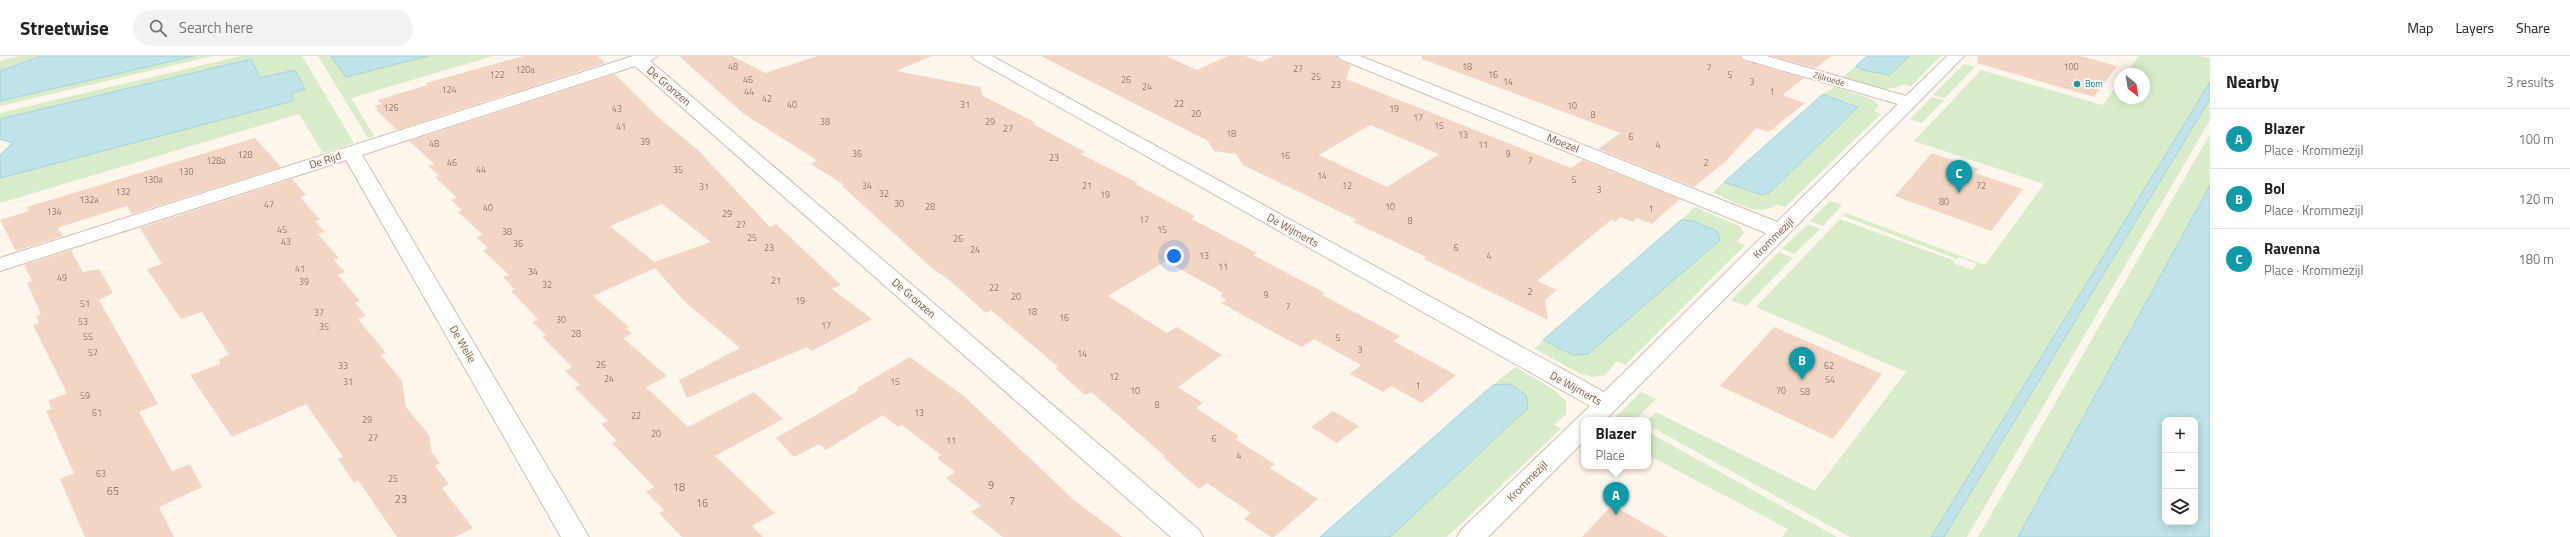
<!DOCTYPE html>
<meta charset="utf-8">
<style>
:root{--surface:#fff;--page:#f2f2f2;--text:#222;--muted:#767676;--line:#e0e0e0;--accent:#e76f51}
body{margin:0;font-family:"Titillium Web",sans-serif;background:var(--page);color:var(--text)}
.controls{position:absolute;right:12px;bottom:12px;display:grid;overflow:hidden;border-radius:8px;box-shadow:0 2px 10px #0003}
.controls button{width:36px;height:36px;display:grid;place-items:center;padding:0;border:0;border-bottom:1px solid var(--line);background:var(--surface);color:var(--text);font:20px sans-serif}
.compass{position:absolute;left:2114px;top:12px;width:36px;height:36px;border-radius:50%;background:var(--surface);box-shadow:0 2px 10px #0003;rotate:150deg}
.you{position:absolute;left:1174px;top:200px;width:14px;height:14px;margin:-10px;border:3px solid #fff;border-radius:50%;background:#1a73e8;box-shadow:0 0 0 6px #1a73e833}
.badge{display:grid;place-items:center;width:26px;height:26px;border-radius:50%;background:var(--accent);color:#fff;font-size:13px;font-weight:700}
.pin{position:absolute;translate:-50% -33px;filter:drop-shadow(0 1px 2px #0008)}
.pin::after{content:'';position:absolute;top:21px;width:14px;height:12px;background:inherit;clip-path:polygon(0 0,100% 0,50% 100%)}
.popup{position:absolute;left:1581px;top:361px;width:70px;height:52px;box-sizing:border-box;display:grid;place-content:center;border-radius:8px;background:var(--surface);filter:drop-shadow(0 1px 3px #0005);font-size:13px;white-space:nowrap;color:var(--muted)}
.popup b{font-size:15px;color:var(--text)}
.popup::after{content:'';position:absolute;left:50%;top:100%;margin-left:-8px;border:8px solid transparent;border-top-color:var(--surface)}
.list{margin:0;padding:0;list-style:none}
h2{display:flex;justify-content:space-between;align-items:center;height:52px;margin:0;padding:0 16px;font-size:17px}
h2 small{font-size:13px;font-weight:400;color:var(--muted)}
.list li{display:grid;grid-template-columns:26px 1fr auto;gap:12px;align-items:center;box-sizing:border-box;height:60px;padding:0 16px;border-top:1px solid var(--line)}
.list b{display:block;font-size:15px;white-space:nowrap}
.list p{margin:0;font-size:13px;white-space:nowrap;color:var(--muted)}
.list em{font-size:13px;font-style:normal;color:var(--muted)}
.icon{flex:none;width:22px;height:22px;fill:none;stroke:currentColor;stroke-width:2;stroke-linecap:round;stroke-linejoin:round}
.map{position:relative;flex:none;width:2210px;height:481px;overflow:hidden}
header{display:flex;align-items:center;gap:24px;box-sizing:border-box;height:56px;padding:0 20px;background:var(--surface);border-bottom:1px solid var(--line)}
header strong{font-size:19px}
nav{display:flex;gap:22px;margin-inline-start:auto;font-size:14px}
.search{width:280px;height:36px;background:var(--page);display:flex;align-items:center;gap:10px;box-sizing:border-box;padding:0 14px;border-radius:22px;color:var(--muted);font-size:15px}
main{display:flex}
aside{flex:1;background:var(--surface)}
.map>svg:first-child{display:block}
.green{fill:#d8ecc9}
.water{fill:#bfe3e8;stroke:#a5d3da;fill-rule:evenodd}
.building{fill:#f3d5c3;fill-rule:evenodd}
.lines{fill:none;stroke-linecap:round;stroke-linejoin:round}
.street-casing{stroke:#d1beb0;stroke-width:2}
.street{fill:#fff;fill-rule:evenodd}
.culture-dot{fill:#0f9aa8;stroke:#fffaf3;stroke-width:1.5}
.labels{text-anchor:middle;stroke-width:4;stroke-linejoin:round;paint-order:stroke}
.number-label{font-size:9px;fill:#987a6a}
.far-street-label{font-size:9px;fill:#7a5c4d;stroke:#fffaf3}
.far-culture-label{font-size:9px;fill:#0d838f;stroke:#fffaf3;text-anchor:start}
.street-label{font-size:11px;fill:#7a5c4d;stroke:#fffaf3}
.near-number-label{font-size:11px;fill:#987a6a}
</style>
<header>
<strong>Streetwise</strong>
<div class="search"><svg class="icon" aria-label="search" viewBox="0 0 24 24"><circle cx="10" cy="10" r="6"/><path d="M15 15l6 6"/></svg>Search here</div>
<nav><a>Map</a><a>Layers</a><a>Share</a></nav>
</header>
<main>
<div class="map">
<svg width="2210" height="481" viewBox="0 0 2210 481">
<rect width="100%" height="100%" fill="#fdf6ec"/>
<g class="green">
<path d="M19 0H41L0 15V5Z"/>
<path d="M194 0H213L0 50V45Z"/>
<path d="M241 0H302L354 87 323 97 299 58 0 147V122L293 45 292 37 305 33 294 14 260 22 251 3 0 63V57Z"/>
<path d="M318 0H331L346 21 429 0H493L351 42 374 80 368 82Z"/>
<path d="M1910 0H1941L1911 30 1903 28C1887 40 1860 26 1843 21L1856 10 1862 14 1889 19Z"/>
<path d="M2139 0H2199L2210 2V26L1931 481H1850L1648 369V364L1656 356 1815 435 1906 316 1756 251 1840 163 1955 205 1953 207 1972 214 1977 208 1959 201 1957 203 1843 160 1846 157 1985 209 2044 128 1914 85 1981 14 2103 49 2120 26V42H2144V18H2126Z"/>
<path d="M1964 8 1975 11 1945 42 1933 39Z"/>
<path d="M1834 31 1872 43 1879 50 1874 55 1881 58 1785 151 1777 148C1759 163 1730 144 1713 136L1724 126 1762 139 1769 137 1858 51 1849 46 1823 38Z"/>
<path d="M1932 41 1944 44 1922 67 1910 63Z"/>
<path d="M2210 43V64L1967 481H1944Z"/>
<path d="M2210 78V129L2018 481H1978Z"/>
<path d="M1830 145 1842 149 1823 170 1810 165Z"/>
<path d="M1695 151 1741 171 1744 177 1737 186 1745 189 1625 309 1617 305 1605 319 1594 321 1581 318 1535 293 1543 284 1573 299 1720 184 1717 175 1693 165 1681 164Z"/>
<path d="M1808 168 1820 173 1794 198 1782 193Z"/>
<path d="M1779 196 1793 202 1746 250 1731 244Z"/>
<path d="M1515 311 1553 333 1566 345V358L1554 369 1561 373 1447 481H1390L1528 352 1526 339 1510 328 1493 329Z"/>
<path d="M1641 336 1656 343 1635 364H1613Z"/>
<path d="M1648 376 1837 481H1782L1788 473 1648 399Z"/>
</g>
<g class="water">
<path d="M41 0H194L0 45V15Z"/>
<path d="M331 0H429L346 21Z"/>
<path d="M1867 0H1910L1889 19 1862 14 1856 10Z"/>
<path d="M251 3 260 22 295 14 305 33 292 37 293 45 0 122V99L12 87 0 83V63Z"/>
<path d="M2210 26V43L1944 481H1931Z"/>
<path d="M1823 38 1858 51 1769 137 1762 139 1724 126Z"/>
<path d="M2210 129V481H2018ZM2165 364H2195V466H2165Z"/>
<path d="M1681 164 1693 165 1717 175 1720 184 1588 298 1573 299 1543 284Z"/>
<path d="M1510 328 1526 339 1528 352 1390 481H1320L1493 329Z"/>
</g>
<g class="building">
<path d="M524 0H598L605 7 397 74 376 54 378 53 374 50 381 48 377 44 428 29 426 27Z"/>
<path d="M679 0H732L765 17 818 0H932L896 15 980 31 983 40 1036 67 1033 68 1085 96 1081 98 1138 127 1135 128 1195 160 1192 163 1257 197 1253 199 1325 237 1322 239 1400 280 1393 285 1456 319 1422 347 1391 330 1383 336 1350 318 1361 309 1314 283 1302 291 1288 284 1221 247 1226 244 1220 240 1223 237 1166 205 1108 240 1167 277 1177 271 1222 299 1178 331 1203 347 1196 352 1239 380 1235 383 1275 408 1270 412 1318 443 1274 481H1271L1244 463 1251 457 1207 427 1199 433 1163 401 1165 400 1091 336 1085 339 1055 312 1058 311 991 254 986 257 948 223 932 212 842 130 844 129 811 108 817 105 815 103 744 58Z"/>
<path d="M1041 0H1166L1197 14 1228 0H1245L1261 6 1274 0H1337L1339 4 1351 9 1346 23 1571 112 1583 104 1680 143 1652 168 1637 162 1633 166 1620 161 1615 166 1611 164 1537 225 1557 234 1545 244 1548 264 1424 203 1426 201 1353 166 1357 164 1243 109 1236 98 1214 95 1208 85ZM1370 69 1439 98 1387 131 1319 99Z"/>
<path d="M1422 0H1740L1743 4 1804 22 1783 39 1805 47 1769 76 1756 72 1725 106 1694 131 1598 93 1620 77 1422 3Z"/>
<path d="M1772 0H1831L1816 12Z"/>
<path d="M1978 0H2080L2117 10 2094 41 1977 7Z"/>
<path d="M615 18 659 62 698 94 770 171 776 168 841 229 832 233 872 263 812 295 807 291 687 342 679 324 740 292 684 245 655 212 593 240 629 271 626 272 632 278 623 282 667 320 646 331 688 371 754 336 783 363 715 400 775 457 752 470 763 481H682L659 457 664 454 646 436 654 431 612 387 617 385 601 368 608 365 575 332 580 329 565 315 572 311 542 281 546 279 532 266 538 263 511 235 515 234 503 221 509 219 483 194 488 192 476 181 483 179 458 156 462 154 451 144 457 142 435 121 439 120 428 110 434 108 409 85ZM662 148 711 186 654 206 610 170Z"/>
<path d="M255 82 281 111 132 158 127 150 63 170 58 172 63 180 16 195 0 164 29 155 27 151Z"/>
<path d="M1932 97 1979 113 1975 117 2023 133 1991 175 1895 140Z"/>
<path d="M292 123 306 139 300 141 320 164 315 165 325 176 318 178 339 202 334 204 345 216 338 219 360 245 355 247 366 260 358 263 386 297 381 299 402 325 406 351 429 379 432 397 440 407 435 410 449 428 442 432 473 472 455 481H397L358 424 354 427 338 403 343 401 306 348 232 381 190 319 220 308 219 303 229 299 202 256 181 263 147 213 162 208 140 172Z"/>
<path d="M71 194 83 216 99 213 113 237 99 244 158 348 139 356 172 415 190 408 202 431 159 451 174 481H85L60 423 74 417 46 355 52 353 48 345 67 337 33 269 39 267 36 260 41 258 27 227 32 225 24 209Z"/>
<path d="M1774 271 1882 318 1833 383 1720 330Z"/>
<path d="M910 301 965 341 1074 444 1123 481H1003L971 456 981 450 946 422 955 416 937 402 941 399 902 369 898 371 883 359 826 394 819 388 794 401 776 382 859 334 857 332Z"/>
<path d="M1333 355 1359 370 1337 387 1311 371Z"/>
<path d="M1612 449 1668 481H1582Z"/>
</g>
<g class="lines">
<defs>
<g id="street">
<path d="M633 0H658L650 5 1199 474 1203 481H1171L635 10 362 99 589 481H561L346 104 0 215V202Z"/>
<path d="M972 0H992L1604 336 1766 177 1340 3 1338 0H1360L1777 166 1898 48 1743 3 1741 0H1767L1906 40 1947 0H1964L1605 364H1584V385L1488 481H1457L1461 474 1590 350 974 3Z"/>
</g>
</defs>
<use href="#street" class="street-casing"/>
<use href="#street" class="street"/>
</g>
<circle class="culture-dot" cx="2077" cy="28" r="4"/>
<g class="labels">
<g class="number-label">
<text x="733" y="14">48</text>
<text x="1467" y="14">18</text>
<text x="2071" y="14">100</text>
<text x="1709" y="15">7</text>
<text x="1298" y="16">27</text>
<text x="525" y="17">120a</text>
<text x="497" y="22">122</text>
<text x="1493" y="22">16</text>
<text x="1730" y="22">5</text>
<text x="1316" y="24">25</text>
<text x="748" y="27">46</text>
<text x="1126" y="27">26</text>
<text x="1508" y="29">14</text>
<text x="1752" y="29">3</text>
<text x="1336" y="32">23</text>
<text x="1147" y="34">24</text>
<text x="449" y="37">124</text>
<text x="749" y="39">44</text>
<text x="1772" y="39">1</text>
<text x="767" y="46">42</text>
<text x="1179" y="51">22</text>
<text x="792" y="52">40</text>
<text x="965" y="52">31</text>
<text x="1572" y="53">10</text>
<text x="391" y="55">126</text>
<text x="617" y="56">43</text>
<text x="1394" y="56">19</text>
<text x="1196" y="61">20</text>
<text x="1593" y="62">8</text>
<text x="1418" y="65">17</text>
<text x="825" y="69">38</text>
<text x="990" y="69">29</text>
<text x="1439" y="73">15</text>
<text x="621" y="74">41</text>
<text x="1008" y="76">27</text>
<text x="1231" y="81">18</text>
<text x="1463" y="82">13</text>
<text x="1631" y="84">6</text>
<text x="645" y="89">39</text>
<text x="434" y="91">48</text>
<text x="1483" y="92">11</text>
<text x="1658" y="92">4</text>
<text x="857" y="101">36</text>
<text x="1508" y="101">9</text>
<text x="245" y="102">128</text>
<text x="1285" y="103">16</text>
<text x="1054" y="105">23</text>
<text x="216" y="108">128a</text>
<text x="1530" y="108">7</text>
<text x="452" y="110">46</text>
<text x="1706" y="110">2</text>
<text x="481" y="117">44</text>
<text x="678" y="117">35</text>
<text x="186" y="119">130</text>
<text x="1322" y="123">14</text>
<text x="153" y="127">130a</text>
<text x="1574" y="127">5</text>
<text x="867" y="133">34</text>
<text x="1087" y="133">21</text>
<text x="1347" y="133">12</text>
<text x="1981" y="133">72</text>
<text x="704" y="134">31</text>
<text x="1599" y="137">3</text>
<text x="123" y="139">132</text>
<text x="884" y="141">32</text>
<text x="1105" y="142">19</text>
<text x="89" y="147">132a</text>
<text x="1944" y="149">80</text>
<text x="899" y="151">30</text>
<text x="269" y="152">47</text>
<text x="930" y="154">28</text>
<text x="1390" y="154">10</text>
<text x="488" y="155">40</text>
<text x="1651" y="156">1</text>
<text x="54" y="159">134</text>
<text x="727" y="161">29</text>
<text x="1144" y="167">17</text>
<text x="1410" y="168">8</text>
<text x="741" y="172">27</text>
<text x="282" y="177">45</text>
<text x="1162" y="177">15</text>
<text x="507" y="179">38</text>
<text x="752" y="185">25</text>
<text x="958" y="186">26</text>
<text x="286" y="189">43</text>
<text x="518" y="191">36</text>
<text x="769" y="195">23</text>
<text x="1456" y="195">6</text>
<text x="975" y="197">24</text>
<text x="1204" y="203">13</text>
<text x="1489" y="203">4</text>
<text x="1223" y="214">11</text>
<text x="300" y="216">41</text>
<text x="533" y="219">34</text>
<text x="62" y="225">49</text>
<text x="776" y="228">21</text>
<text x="304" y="229">39</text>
<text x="547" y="232">32</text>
<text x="994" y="235">22</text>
<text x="1530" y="239">2</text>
<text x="1266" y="242">9</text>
<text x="1016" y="244">20</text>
<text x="800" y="248">19</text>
<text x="85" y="251">51</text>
<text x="1288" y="254">7</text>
<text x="1032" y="259">18</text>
<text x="319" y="260">37</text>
<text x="1064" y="265">16</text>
<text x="561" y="267">30</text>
<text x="83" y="269">53</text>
<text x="826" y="273">17</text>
<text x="324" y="274">35</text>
<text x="576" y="281">28</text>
<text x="88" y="284">55</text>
<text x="1338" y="285">5</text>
<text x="1360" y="297">3</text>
<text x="93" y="300">57</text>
<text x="1082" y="301">14</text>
<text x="601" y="312">26</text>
<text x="343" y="313">33</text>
<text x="1829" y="313">62</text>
<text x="1114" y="324">12</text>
<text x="609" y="326">24</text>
<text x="1830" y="327">54</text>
<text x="348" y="329">31</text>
<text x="895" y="329">15</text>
<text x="1418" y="333">1</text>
<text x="1135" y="338">10</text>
<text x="1781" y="338">70</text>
<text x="1805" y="339">58</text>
<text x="85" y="343">59</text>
<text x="1157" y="352">8</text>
<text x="97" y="360">61</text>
<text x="919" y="360">13</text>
<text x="636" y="363">22</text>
<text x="367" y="367">29</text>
<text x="656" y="381">20</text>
<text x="373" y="385">27</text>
<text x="1214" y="386">6</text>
<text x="951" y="388">11</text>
<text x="1239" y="403">4</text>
<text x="101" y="421">63</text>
<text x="393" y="426">25</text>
</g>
<g class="far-street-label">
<text transform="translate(1829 23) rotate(16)" y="3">Zijlroede</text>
</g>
<g class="far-culture-label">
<text x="2085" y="31">Bom</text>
</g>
<g class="street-label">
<text transform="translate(669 30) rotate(41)" y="4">De Gronzen</text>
<text transform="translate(1563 87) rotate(22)" y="4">Moezel</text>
<text transform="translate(325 104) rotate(-18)" y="4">De Rijd</text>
<text transform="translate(1293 174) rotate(29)" y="4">De Wijmerts</text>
<text transform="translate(1773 182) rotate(-45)" y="4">Krommezijl</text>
<text transform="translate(914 242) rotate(41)" y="4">De Gronzen</text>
<text transform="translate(463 288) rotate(60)" y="4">De Welle</text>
<text transform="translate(1576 332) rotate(29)" y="4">De Wijmerts</text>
<text transform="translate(1527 425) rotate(-45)" y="4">Krommezijl</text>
</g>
<g class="near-number-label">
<text x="991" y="433">9</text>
<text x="679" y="435">18</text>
<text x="113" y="439">65</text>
<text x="401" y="447">23</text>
<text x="1012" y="449">7</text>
<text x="702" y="451">16</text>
</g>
</g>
</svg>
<div class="controls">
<button>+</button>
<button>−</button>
<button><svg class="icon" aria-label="layers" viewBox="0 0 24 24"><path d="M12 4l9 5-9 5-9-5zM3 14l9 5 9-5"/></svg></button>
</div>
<svg class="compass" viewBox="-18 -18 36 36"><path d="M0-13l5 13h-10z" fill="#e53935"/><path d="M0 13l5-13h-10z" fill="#767676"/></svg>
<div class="you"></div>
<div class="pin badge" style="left:1616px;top:459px;background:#0f9aa8">A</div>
<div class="popup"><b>Blazer</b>Place</div>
<div class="pin badge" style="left:1802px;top:324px;background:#0f9aa8">B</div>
<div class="pin badge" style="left:1959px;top:137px;background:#0f9aa8">C</div>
</div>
<aside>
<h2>Nearby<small>3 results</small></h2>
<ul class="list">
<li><span class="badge" style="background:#0f9aa8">A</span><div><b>Blazer</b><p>Place · Krommezijl</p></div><em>100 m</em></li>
<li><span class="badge" style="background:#0f9aa8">B</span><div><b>Bol</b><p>Place · Krommezijl</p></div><em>120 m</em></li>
<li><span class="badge" style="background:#0f9aa8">C</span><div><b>Ravenna</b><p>Place · Krommezijl</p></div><em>180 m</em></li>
</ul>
</aside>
</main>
